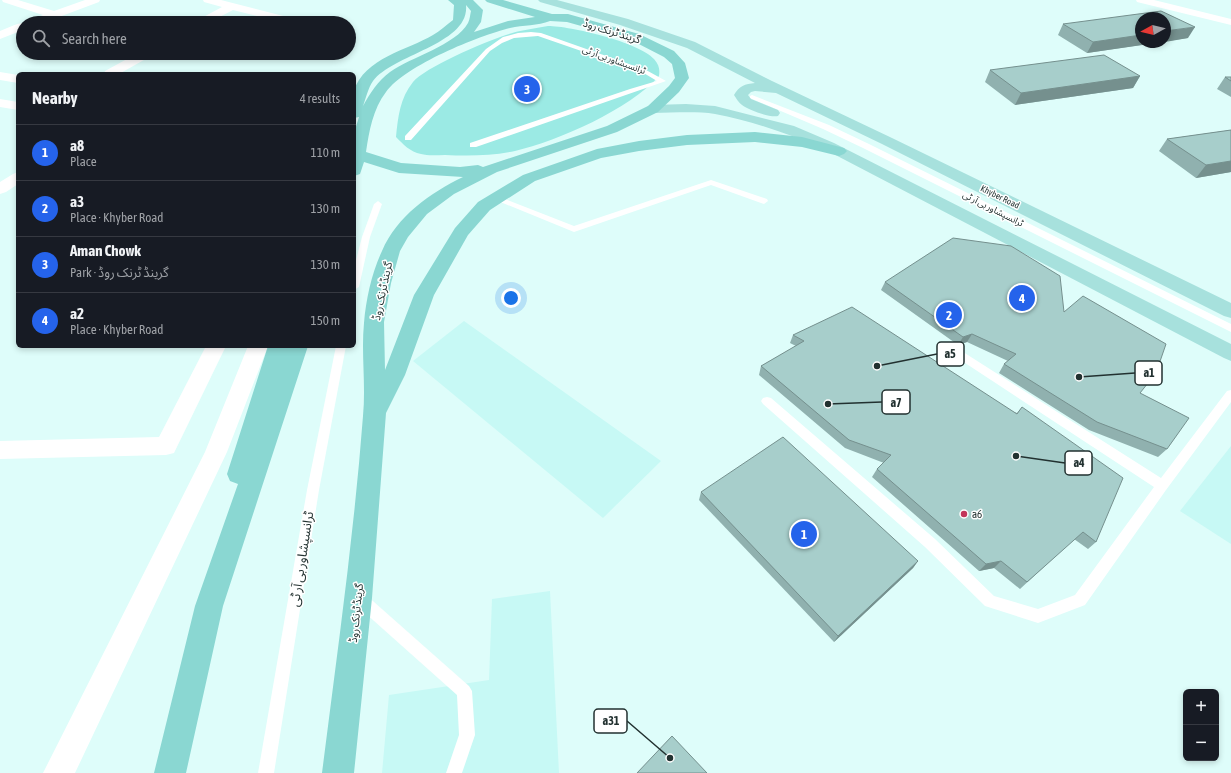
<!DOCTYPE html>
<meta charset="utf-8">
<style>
:root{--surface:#171b24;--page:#242831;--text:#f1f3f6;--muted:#9ea1a6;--line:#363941;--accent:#2563eb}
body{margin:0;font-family:"Asap Condensed","Noto Sans Arabic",sans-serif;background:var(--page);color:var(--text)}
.controls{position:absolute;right:12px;bottom:12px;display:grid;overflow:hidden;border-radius:6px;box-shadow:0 2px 6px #0003}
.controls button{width:36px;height:36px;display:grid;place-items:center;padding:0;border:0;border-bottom:1px solid var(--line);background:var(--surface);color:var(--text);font:20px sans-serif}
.compass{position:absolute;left:1135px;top:12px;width:36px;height:36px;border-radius:50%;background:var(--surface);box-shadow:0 2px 6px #0003;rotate:262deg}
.you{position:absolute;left:511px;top:298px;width:14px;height:14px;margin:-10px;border:3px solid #fff;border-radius:50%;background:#1a73e8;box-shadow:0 0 0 6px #1a73e833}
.badge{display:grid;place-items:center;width:26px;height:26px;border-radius:50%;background:var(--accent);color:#fff;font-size:13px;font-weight:700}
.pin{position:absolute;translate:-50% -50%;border:2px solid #fff;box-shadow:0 1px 4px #0006}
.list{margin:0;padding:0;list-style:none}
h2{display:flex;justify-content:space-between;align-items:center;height:52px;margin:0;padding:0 16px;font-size:17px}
h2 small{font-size:13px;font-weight:400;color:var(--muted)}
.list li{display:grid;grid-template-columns:26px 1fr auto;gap:12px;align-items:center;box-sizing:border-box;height:56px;padding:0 16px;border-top:1px solid var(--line)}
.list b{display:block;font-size:15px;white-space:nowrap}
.list p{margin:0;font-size:13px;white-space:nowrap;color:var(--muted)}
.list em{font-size:13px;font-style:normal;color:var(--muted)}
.icon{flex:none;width:22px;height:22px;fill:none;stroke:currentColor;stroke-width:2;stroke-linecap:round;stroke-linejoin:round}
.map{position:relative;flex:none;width:1231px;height:773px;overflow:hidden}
.search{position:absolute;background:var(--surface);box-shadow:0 2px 6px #0003;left:16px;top:16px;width:340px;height:44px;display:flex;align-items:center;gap:10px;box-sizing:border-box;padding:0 14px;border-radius:22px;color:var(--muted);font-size:15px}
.panel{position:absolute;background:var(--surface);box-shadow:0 2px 6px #0003;left:16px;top:72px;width:340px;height:276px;border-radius:6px}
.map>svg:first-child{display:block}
.built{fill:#c7f9f5}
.green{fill:#9beae4}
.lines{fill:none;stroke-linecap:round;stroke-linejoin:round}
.service{fill:#fff;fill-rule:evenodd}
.minor{fill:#fff;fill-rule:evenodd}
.primary{fill:#a7e1dd;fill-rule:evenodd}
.trunk{fill:#8ad7d2;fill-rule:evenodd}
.wall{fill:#90b1af}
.shaded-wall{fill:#75908e}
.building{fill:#a7cecb;stroke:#75908e}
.poi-dot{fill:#c3345a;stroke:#fff;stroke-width:1.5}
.labels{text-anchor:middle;stroke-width:3;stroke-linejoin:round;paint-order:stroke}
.far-street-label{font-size:9px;fill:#223130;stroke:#fff}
.street-label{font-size:11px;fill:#223130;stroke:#fff}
.poi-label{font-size:11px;fill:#223130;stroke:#fff;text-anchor:start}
.near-street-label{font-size:13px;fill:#223130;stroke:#fff}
.leader{fill:none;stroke:#223130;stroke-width:1.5}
.callout-dot{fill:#223130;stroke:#fff;stroke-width:1.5}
.callout{fill:#fff;stroke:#223130;stroke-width:1.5}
.callout-label{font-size:12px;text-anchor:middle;font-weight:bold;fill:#223130}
</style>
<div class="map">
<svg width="1231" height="773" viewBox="0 0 1231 773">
<rect width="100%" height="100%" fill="#defdfa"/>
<g class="built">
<path d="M464 321 661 461 603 518 413 361Z"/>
<path d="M1231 446V544L1180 511Z"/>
<path d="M550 591 559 773H382L389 695 489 680 492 599Z"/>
</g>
<path class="green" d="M548 26C570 26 639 42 654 59 659 65 660 69 659 76 630 109 558 141 515 151 492 156 468 156 445 155 437 155 428 156 421 154 410 152 403 144 396 137 398 117 400 98 413 82 426 66 499 35 520 31 529 29 538 28 548 26Z"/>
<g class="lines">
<g class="service">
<path d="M531 32 541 33 646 70 666 81 476 147H470V143L630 89 657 81 642 72 538 36 514 38 502 43 490 51 411 140H405V136L486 49 503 37 518 33Z"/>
<path d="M752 95 829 125 869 144 1231 324V332L863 148 823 129 750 98V96Z"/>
<path d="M711 180 767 199 768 201 764 204 761 203 711 185 574 232 493 199 497 196 500 197 574 226Z"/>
<path d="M378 201 382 204 370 237 359 287 354 290V268L362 237 374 204Z"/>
<path d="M336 346H346L319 490 274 773H258L307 490Z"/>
<path d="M960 350 1161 478 1227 391 1231 390V402L1166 490 1085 605 1038 623 985 606 925 547 763 404 761 401 763 398 767 397 771 398 935 539 994 596 1038 609 1075 595 1154 487 956 357 955 354 956 351Z"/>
<path d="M360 592 365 594 469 686 472 691 475 735 462 773H446L459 735 457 695 355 604 353 599 355 594Z"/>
</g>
<g class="minor">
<path d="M2 0H18L54 11 85 0H100L99 2 43 23H26L28 21 43 15 3 2Z"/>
<path d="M203 0H221L291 18 293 20 291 22 285 23 233 10 208 23H194L196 21 222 7 204 2Z"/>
<path d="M1136 0H1154L1231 19V25L1137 2Z"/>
<path d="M23 23V30L0 39V31C8 28 16 23 25 23Z"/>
<path d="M138 53H153L151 56 119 74H104L105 71Z"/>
<path d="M0 72 18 75V83L0 80Z"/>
<path d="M0 99 18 102V110L0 107Z"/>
<path d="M18 172V184L6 192 0 194V182L13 174Z"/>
<path d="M206 346H226L174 453 166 455 0 459V441L159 437Z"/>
<path d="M248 346H268L227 452 75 773H43L205 452Z"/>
</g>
<g class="primary">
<path d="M538 0H557L628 19 695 42 772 81 892 138 1231 303V318L1224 316 882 144 776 93 755 91 751 92 748 95 751 99 778 110 780 113 778 116C770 118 749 110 742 105 739 103 736 98 734 95 739 86 745 84 755 83L687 48 620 25 540 2Z"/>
<path d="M686 104 715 106 794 126 834 143 1231 344V361L1224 358 824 149C789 134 752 121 715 114 695 111 673 113 653 113L648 112 646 109 648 106 653 105Z"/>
</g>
<g class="trunk">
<path d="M448 0H473L483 10 481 22 474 32 508 21 535 17 487 2 485 0H503L552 14H568L639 34 674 51 685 63 689 78 679 92 658 112 617 132 497 172 454 194 427 214 408 237 400 251 391 283 384 322 385 370 414 295 455 228 478 202 523 175 597 149 639 141 687 135 755 132 802 137 844 148 847 151 844 154 839 156 802 147 755 142 687 145 639 151 601 158 535 181 490 210 468 235 434 295 405 375 386 413 372 598 354 773H322C337 654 354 535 363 416 366 385 361 353 364 323 366 299 372 272 382 251 397 216 430 193 463 177L399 173 364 162 360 174 354 176V133L359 117 354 118C354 110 352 99 354 91 364 58 408 50 433 35 440 31 446 25 453 20L454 5ZM466 5 471 11C470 15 470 19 468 23 456 45 411 57 390 72 378 81 370 93 363 106 366 98 368 88 373 81 393 54 470 44 466 5ZM550 21 567 22 631 40 664 57 672 64 675 78 669 86 648 106 607 126 483 167 478 165 460 167 401 163 366 152C369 131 373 109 386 92 406 65 478 36 510 28 523 25 538 26 550 21Z"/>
<path d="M268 346H308L223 606 186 773H154L195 606 238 484 230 481 227 474Z"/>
</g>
</g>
<g class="wall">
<path d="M1063 24 1188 38 1087 53 1058 35Z"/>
<path d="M990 70 1140 76 1133 88 1015 105 985 82Z"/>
<path d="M1225 77H1231V97L1217 89Z"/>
<path d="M1231 130V172L1196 178 1159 151 1167 139Z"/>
<path d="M885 282 1064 312 1140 393 1167 449 1158 457 1089 430 999 373 1004 364 1008 361 967 342 958 345 881 290Z"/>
<path d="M793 335 1017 413 1022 407 1096 542 1088 549 1074 539 1020 589 994 568 979 571 872 477 877 469 884 463 845 448 759 375 761 366 796 346 790 343Z"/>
<path d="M701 492 918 561 913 568 834 642 699 500Z"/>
</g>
<g class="shaded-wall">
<path d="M1195 27 1188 38 1165 42V31Z"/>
<path d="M1141 35V42H1163L1087 53 1093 42Z"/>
<path d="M1140 76 1133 88 1015 105 1021 93Z"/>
<path d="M1231 161V172L1196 178 1206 165Z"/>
<path d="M972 334 967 342 958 345 963 337Z"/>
<path d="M918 561 913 568 834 642 838 636Z"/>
<path d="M1001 561 994 568 979 571 986 564Z"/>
</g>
<g class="building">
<path d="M1161 11 1195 27 1165 31V18H1141V35L1093 42 1063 24Z"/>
<path d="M1104 55 1140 76 1021 93 990 70Z"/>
<path d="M1225 77H1231V81Z"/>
<path d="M1231 130V161L1206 165 1167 139Z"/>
<path d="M953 238 1011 246 1060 276 1064 312 1083 296 1166 344 1156 373 1140 393 1189 418 1167 449 1097 422 1004 364 1016 354 972 334 963 337 885 282Z"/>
<path d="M852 307 1017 414 1022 407 1123 478 1096 542 1083 532 1027 582 1001 561 986 564 877 469 891 455 849 440 761 366 804 341 793 335Z"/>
<path d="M783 437 918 561 838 636 701 492Z"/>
<path d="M672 736 707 773H637Z"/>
</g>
<circle class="poi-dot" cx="964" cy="514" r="4"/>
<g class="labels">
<g class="far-street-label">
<text transform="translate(614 60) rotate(20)" y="3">ٹرانسپشاور بی آر ٹی</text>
<text transform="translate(1000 197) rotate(26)" y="3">Khyber Road</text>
<text transform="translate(993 209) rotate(27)" y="3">ٹرانسپشاور بی آر ٹی</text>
</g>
<g class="street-label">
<text transform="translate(612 31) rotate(17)" y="4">گرینڈ ٹرنک روڈ</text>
<text transform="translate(382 291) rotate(-78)" y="4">گرینڈ ٹرنک روڈ</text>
<text transform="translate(356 613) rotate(-84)" y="4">گرینڈ ٹرنک روڈ</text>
</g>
<g class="poi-label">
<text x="972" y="518">a6</text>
</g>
<g class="near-street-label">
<text transform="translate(301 559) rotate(-81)" y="5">ٹرانسپشاور بی آر ٹی</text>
</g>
</g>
<path class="leader" d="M877 366L937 354M1079 377L1135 373M828 404L882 402M1016 456L1065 463M670 758L627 721"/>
<g class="callout-dot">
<circle cx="877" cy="366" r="4"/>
<circle cx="1079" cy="377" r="4"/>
<circle cx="828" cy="404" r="4"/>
<circle cx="1016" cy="456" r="4"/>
<circle cx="670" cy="758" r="4"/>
</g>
<g class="callout">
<rect x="937" y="342" width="27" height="24" rx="4"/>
<rect x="1135" y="361" width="27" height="24" rx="4"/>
<rect x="882" y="390" width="28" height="24" rx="4"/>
<rect x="1065" y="451" width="27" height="24" rx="4"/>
<rect x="594" y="709" width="33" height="24" rx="4"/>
</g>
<g class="callout-label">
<text x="950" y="358">a5</text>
<text x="1149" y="377">a1</text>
<text x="896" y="407">a7</text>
<text x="1079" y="467">a4</text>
<text x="611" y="725">a31</text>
</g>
</svg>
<div class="controls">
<button>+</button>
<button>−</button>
</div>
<svg class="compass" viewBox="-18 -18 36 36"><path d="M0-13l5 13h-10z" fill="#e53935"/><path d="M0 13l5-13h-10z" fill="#9ea1a6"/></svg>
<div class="you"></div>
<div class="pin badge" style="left:804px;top:534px">1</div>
<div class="pin badge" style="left:949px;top:315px">2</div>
<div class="pin badge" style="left:527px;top:89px">3</div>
<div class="pin badge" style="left:1022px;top:298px">4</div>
<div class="search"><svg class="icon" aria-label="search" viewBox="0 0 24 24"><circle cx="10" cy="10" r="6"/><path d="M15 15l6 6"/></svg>Search here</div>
<section class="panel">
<h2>Nearby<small>4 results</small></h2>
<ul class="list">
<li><span class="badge">1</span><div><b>a8</b><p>Place</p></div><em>110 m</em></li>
<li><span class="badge">2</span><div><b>a3</b><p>Place · Khyber Road</p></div><em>130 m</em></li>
<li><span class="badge">3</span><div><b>Aman Chowk</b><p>Park · گرینڈ ٹرنک روڈ</p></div><em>130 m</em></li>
<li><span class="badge">4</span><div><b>a2</b><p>Place · Khyber Road</p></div><em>150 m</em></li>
</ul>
</section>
</div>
